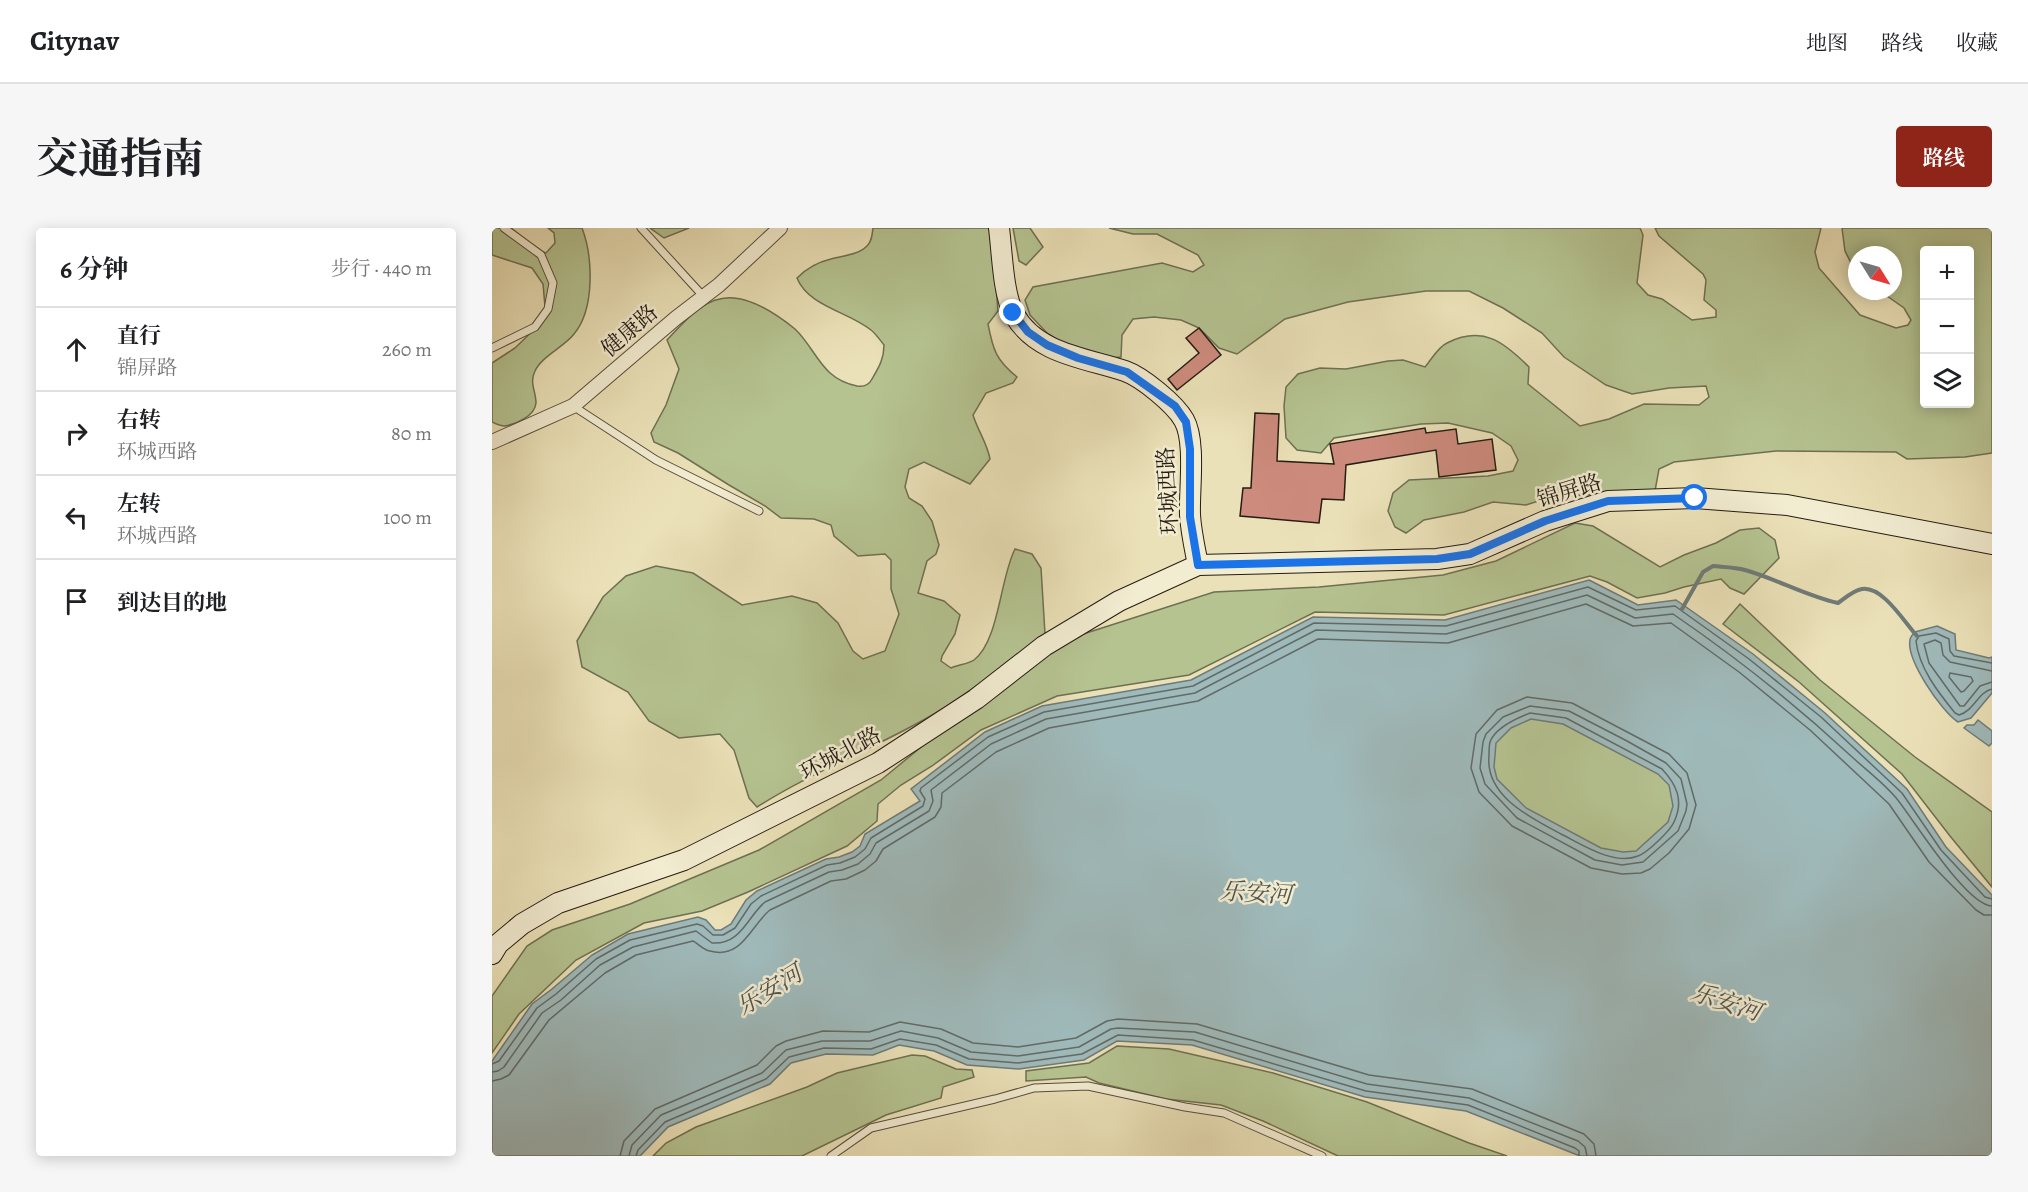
<!DOCTYPE html>
<html lang="zh">
<meta charset="utf-8">
<style>
:root{--surface:#fff;--page:#f6f6f6;--text:#202124;--muted:#757577;--line:#e0e0e0;--accent:#8f2418}
body{margin:0;font-family:Alegreya,"Noto Serif SC",serif;background:var(--page);color:var(--text)}
.controls{position:absolute;right:18px;top:18px;display:grid;overflow:hidden;border-radius:6px;box-shadow:0 3px 15px #0003}
.controls button{width:54px;height:54px;display:grid;place-items:center;padding:0;border:0;border-bottom:2px solid var(--line);background:var(--surface);color:var(--text);font:30px sans-serif}
.compass{position:absolute;left:1356px;top:18px;width:54px;height:54px;border-radius:50%;background:var(--surface);box-shadow:0 3px 15px #0003;rotate:127deg}
.stop{position:absolute;width:18px;height:18px;margin:-14px;border:4px solid #1a73e8;border-radius:50%;background:#fff}
.stop.end{background:#1a73e8;border-color:#fff;box-shadow:0 2px 6px #0008}
.list{margin:0;padding:0;list-style:none}
h2{display:flex;justify-content:space-between;align-items:center;height:78px;margin:0;padding:0 24px;font-size:26px}
h2 small{font-size:20px;font-weight:400;color:var(--muted)}
.list li{display:grid;grid-template-columns:39px 1fr auto;gap:18px;align-items:center;box-sizing:border-box;height:84px;padding:0 24px;border-top:2px solid var(--line)}
.list b{display:block;font-size:22px;white-space:nowrap}
.list p{margin:0;font-size:20px;white-space:nowrap;color:var(--muted)}
.list em{font-size:20px;font-style:normal;color:var(--muted)}
.icon{flex:none;width:33px;height:33px;fill:none;stroke:currentColor;stroke-width:2;stroke-linecap:round;stroke-linejoin:round}
.map{position:relative;flex:none;width:1500px;height:928px;overflow:hidden;border-radius:6px}
header{display:flex;align-items:center;gap:36px;box-sizing:border-box;height:84px;padding:0 30px;background:var(--surface);border-bottom:2px solid var(--line)}
header strong{font-size:28px}
nav{display:flex;gap:33px;margin-inline-start:auto;font-size:21px}
.intro{display:flex;align-items:center;justify-content:space-between;box-sizing:border-box;height:144px;padding:0 36px}
h1{margin:0;font-size:42px}
.button{padding:15px 27px;border-radius:6px;background:var(--accent);color:#fff;font-size:21px;font-weight:700}
main{display:flex;gap:36px;padding:0 36px}
aside{flex:1;background:var(--surface);border-radius:6px;box-shadow:0 3px 15px #0003}
.map>svg:first-child{display:block}
.green{fill:#b5c391;stroke:#6e7052;stroke-width:1.5;fill-rule:evenodd}
.water{fill:#9fbabb;stroke:#6f7b78;stroke-width:1.5;fill-rule:evenodd}
.lines{fill:none;stroke-linecap:round;stroke-linejoin:round}
.shore{stroke:#626b67;stroke-width:1.5}
.stream{stroke:#6f7b78;stroke-width:4}
.building{fill:#cd8b7d;stroke:#261c13;stroke-width:1.5}
.lane-casing{stroke:#574d3c;stroke-width:9}
.street-casing{stroke:#574d3c;stroke-width:16}
.secondary-casing{stroke:#261c13;stroke-width:22}
.lane{stroke:#f2ecd1;stroke-width:7}
.street{stroke:#f2ecd1;stroke-width:14}
.secondary{stroke:#f2ecd1;stroke-width:20}
.route{stroke:#1a73e8;stroke-width:8}
.labels{text-anchor:middle;stroke-width:5;stroke-linejoin:round;paint-order:stroke}
.street-label{font-size:22px;fill:#261c13;stroke:#f2ecd1}
.water-label{font-size:24px;font-style:italic;fill:#50534e;stroke:#f2ecd1}
</style>
<header>
<strong>Citynav</strong>
<nav><a>地图</a><a>路线</a><a>收藏</a></nav>
</header>
<div class="intro"><h1>交通指南</h1><a class="button">路线</a></div>
<main>
<aside>
<h2>6 分钟<small>步行 · 440 m</small></h2>
<ul class="list">
<li><svg class="icon" aria-label="ahead" viewBox="0 0 24 24"><path d="M12 20V5M6 11l6-6 6 6"/></svg><div><b>直行</b><p>锦屏路</p></div><em>260 m</em></li>
<li><svg class="icon" aria-label="right" viewBox="0 0 24 24"><path d="M7 20v-9h11M14 6l5 5-5 5"/></svg><div><b>右转</b><p>环城西路</p></div><em>80 m</em></li>
<li><svg class="icon" aria-label="left" viewBox="0 0 24 24"><path d="M17 20v-9H6M10 6l-5 5 5 5"/></svg><div><b>左转</b><p>环城西路</p></div><em>100 m</em></li>
<li><svg class="icon" aria-label="arrive" viewBox="0 0 24 24"><path d="M6 21V4h12l-3 4 3 4H6"/></svg><div><b>到达目的地</b></div></li>
</ul>
</aside>
<div class="map">
<svg width="1500" height="928" viewBox="0 0 1500 928">
<rect width="100%" height="100%" fill="#ebe1b8"/>
<filter id="stains"><feTurbulence type="fractalNoise" baseFrequency=".00333" numOctaves="4"/><feColorMatrix values="0 0 0 0 .2 0 0 0 0 .09 0 0 0 0 .02 0 0 0 .5 -.17"/></filter>
<radialGradient id="worn" r=".72"><stop offset=".6" stop-color="#630" stop-opacity="0"/><stop offset="1" stop-color="#630" stop-opacity=".3"/></radialGradient>
<g class="green">
<path d="M0 0H19L48 23 54 25 63 15 62 5 56 0H90C101 29 103 81 82 106 72 119 50 128 43 143 37 155 44 163 44 175 43 188 24 196 13 198 8 198 4 196 0 194V135L23 120 54 90 51 56 40 40 0 27Z"/>
<path d="M158 0H197L172 10Z"/>
<path d="M381 0H499L506 83 496 96C501 122 504 132 525 149L521 155 494 165 481 187C486 203 495 215 498 231L478 256 432 234 417 241 413 259 417 270 430 278 440 293 447 317 444 326 435 333 426 365 452 373 468 387 463 406 450 428 449 433 459 440C465 437 476 436 482 432 507 413 508 350 523 321L540 326 549 340 553 406 543 415C512 437 481 462 449 482 389 518 323 542 265 579L257 570 242 522 228 506 187 510 157 493 136 464 90 439 85 413 111 369 134 348 164 338 201 345 250 377 300 368 325 375 346 395 361 423 371 431 393 423 407 386 399 361V332L393 326 366 328 342 308 339 297 322 291 289 290 273 278 237 257 186 225 162 214 159 205 174 177 187 141 175 112C193 93 213 67 242 70 263 72 287 88 303 101 325 122 329 151 365 158 372 159 377 157 380 151 387 139 392 131 392 117 388 112 384 106 379 102 357 84 316 78 305 50 314 41 326 34 339 31 350 28 366 27 375 18 380 13 380 7 381 0Z"/>
<path d="M521 0H538L551 19 534 37 527 33Z"/>
<path d="M617 0H1148L1151 7 1145 55 1156 67 1170 71 1200 92 1224 89V82L1212 72 1214 52 1211 46 1167 8 1163 0H1329L1323 24 1327 40 1368 87 1404 100 1416 97 1419 92 1412 80 1388 63H1401V27H1365V47L1353 23 1350 0H1500V225L1473 229 1415 231 1404 224 1284 223 1182 234 1167 241 1163 263 1059 269 1034 277 1001 274 972 284 932 292 914 305 903 299 896 283 901 265 917 252 996 248 1021 243 1026 232 1019 218 1000 205 956 195 929 196 842 210 829 225 805 222 794 210 792 178 794 159 806 146 828 140 854 141 896 133 911 132 933 139C939 132 946 119 955 115 991 97 1012 114 1037 139L1036 156 1088 198 1117 191 1152 176 1207 177 1217 169 1214 158 1177 160 1140 166 1114 157 1072 129 1050 105 1011 80 977 63H934L856 74 793 91 745 126 727 120 707 100 689 92 662 89 641 91 630 107 629 129 610 131 571 115 556 106 538 87 533 72 541 59 670 35 701 44 712 37 706 27 665 6H641ZM1432 22H1478V176H1432Z"/>
<path d="M1083 295 1101 298 1168 339 1192 327 1224 315 1248 302 1267 300 1283 312 1287 330 1252 366 1238 360 1229 351 1192 359 1173 365 1145 370 1115 354 1098 348 952 387 823 384 697 447 565 468 489 502 440 538 409 557 386 576 385 593 355 618 256 664 210 683 152 695 84 732 27 786 0 825V768L35 718 60 702 138 676 267 622 389 552 445 506 582 409 722 364 827 359 951 347 1004 333Z"/>
<path d="M1248 376 1328 452 1423 529 1500 584V659L1458 608 1410 546 1307 454 1231 396Z"/>
<path d="M953 412 1329 491 1151 646 1004 569Z"/>
<path d="M625 818 677 821 781 845 875 874 977 915 1015 928H846L771 893 729 877 674 871 607 855 594 849 534 853V843L597 835Z"/>
<path d="M420 827 433 828 464 841 480 842 482 849 451 859 449 870 394 887 310 928H161L174 915 204 899 315 859 345 845Z"/>
</g>
<g class="water">
<path d="M1097 352 1146 377 1184 372 1261 426 1333 485 1415 561 1454 619 1500 667V928H1088L974 883 873 869 700 817 625 813 592 832 527 841 475 837 442 823 407 817 381 827 334 826 299 835 278 856 176 899 148 928H0V833L40 776 60 761 100 727 136 706 206 689 214 692 223 702H229L239 696 254 672 265 663 334 631 347 629 360 624 368 618 373 606 428 573 419 561 493 504 550 478 699 452 821 389 953 392ZM1039 491 1071 496 1166 546 1177 557 1181 578 1176 594 1144 623 1131 624 1109 620 1034 580 1005 551 1002 539 1004 515 1019 500Z"/>
<path d="M1445 398 1463 406 1464 422 1497 430 1500 429V465L1479 490 1466 494C1450 484 1414 432 1418 412 1418 409 1421 406 1423 404Z"/>
<path d="M1486 492 1500 503V515L1497 518 1472 500 1475 497H1482Z"/>
</g>
<g class="lines">
<g class="shore">
<path d="M1500 435 1462 428 1458 423 1457 411 1444 405 1427 408 1424 413C1427 440 1446 464 1463 485L1467 487C1482 483 1486 464 1500 461"/>
<path d="M1500 443 1458 434 1451 427 1449 415 1443 412 1432 416 1437 435 1468 478H1472L1488 458 1500 454"/>
<path d="M1458 445 1479 449 1481 453 1472 463 1469 464 1457 449Z"/>
<path d="M1035 469 1080 475 1177 526 1195 545 1204 577 1197 601 1177 625 1158 641 1149 645 1130 646 1099 640 1020 598 987 564 979 540 984 506 1005 482Z"/>
<path d="M1038 478 1077 483 1135 513 1174 535 1189 551 1195 576 1194 583 1186 603 1151 634 1130 637 1103 632 1025 590 993 556 988 540 991 514 994 506 1011 489Z"/>
<path d="M1038 485 1074 490 1170 541C1185 557 1192 573 1182 594 1178 603 1155 625 1146 628 1122 638 1089 616 1069 606 1039 590 993 568 997 528 997 524 997 518 998 514 1003 500 1025 490 1038 485Z"/>
<path d="M0 836 7 833 45 780 64 766 104 731 138 712 205 696 211 698 221 707H231L243 700 259 676 269 668 335 637 348 635 363 629 373 621 379 610 431 578 433 571 428 563 429 560 496 509 552 484 701 458 822 395 954 398 1096 359 1144 382 1183 378 1257 431 1329 489 1410 565 1449 622 1493 669 1500 671"/>
<path d="M0 844 6 843 12 839 50 785 69 772 108 737 141 719 204 703 220 715C249 717 255 689 273 674L337 644 350 642 366 636 378 626 384 615 437 583 441 573 439 562 499 516 554 491 703 465 824 402 954 406 1095 367 1143 390 1181 386C1244 429 1303 476 1359 528 1374 542 1392 555 1405 571 1422 592 1474 677 1500 678"/>
<path d="M0 853 9 851 17 847 57 792 113 745 144 727 201 713C207 716 211 722 218 723 250 732 259 697 278 682L339 653 354 651 373 642 384 633 391 621 443 589 449 579 450 565 504 524 557 500 706 473 826 411 956 415 1094 376 1141 398 1179 395 1247 444 1318 502 1397 576 1437 634 1484 682 1492 687H1500"/>
<path d="M128 928 132 913 163 881 265 837 284 818 294 813 331 803 377 804 408 794 449 801 481 815 526 819 584 810 615 793 626 791 705 796 877 847 980 861 1092 906 1102 916 1104 928"/>
<path d="M137 928 140 917 169 887 270 845 294 822 330 813H378L409 803 446 810 479 824 526 828 587 819 619 801 626 800 703 804 875 856 977 870 1086 913 1093 919 1095 928"/>
<path d="M144 928 146 922 173 894 274 851 297 829 332 820 379 821 408 811 444 817 477 831 526 835 590 826 626 807 701 812 874 863 976 877 1083 920 1087 923V928"/>
</g>
<path class="stream" d="M1190 381 1211 344 1221 338C1231 339 1243 339 1253 342 1285 351 1314 368 1346 375 1353 370 1362 362 1370 361 1391 358 1412 394 1425 408"/>
</g>
<g class="building">
<path d="M707 100 729 127 685 162 676 151 707 125 694 110Z"/>
<path d="M763 185 787 186 785 233 842 236 838 216 933 200 934 205 964 201 966 216 1000 211 1004 242 947 249 944 222 854 237 852 272 830 271 827 295 748 288 751 260H759Z"/>
</g>
<g class="lines">
<defs>
<g id="lane">
<path d="M149 0 212 69"/>
<path d="M0 120 43 99 56 81 61 55 49 27 12 0"/>
<path d="M81 178 164 232 267 283"/>
<path d="M339 928 379 900 503 871 542 860 596 858 693 879 732 885 830 928"/>
</g>
<path id="street" d="M0 214 81 178 184 90 227 57 288 0"/>
<g id="secondary">
<path d="M507 0C510 23 511 67 522 86 544 126 594 130 633 143 650 149 683 176 692 192 704 213 697 262 698 287 699 304 703 321 706 337"/>
<path d="M0 726 6 716 30 696 66 675 192 632 386 535 484 471 552 418 627 373 706 337 945 331 978 326 1053 293 1116 273 1203 270 1295 277 1500 316"/>
</g>
</defs>
<use href="#lane" class="lane-casing"/>
<use href="#street" class="street-casing"/>
<use href="#secondary" class="secondary-casing"/>
<use href="#lane" class="lane"/>
<use href="#street" class="street"/>
<use href="#secondary" class="secondary"/>
</g>
<g class="lines">
<path class="route" d="M521 85 536 104 555 117 586 130 635 144 683 178 694 194 698 221V289L706 337 945 331 978 326 1053 293 1116 273 1203 270"/>
</g>
<g class="labels">
<g class="street-label">
<text transform="translate(137 102) rotate(-41)" y="8">健康路</text>
<text transform="translate(1077 262) rotate(-17)" y="8">锦屏路</text>
<text transform="translate(675 263) rotate(-93)" y="8">环城西路</text>
<text transform="translate(348 525) rotate(-28)" y="8">环城北路</text>
</g>
<g class="water-label">
<text transform="translate(764 665) rotate(3)" y="8">乐安河</text>
<text transform="translate(277 762) rotate(-32)" y="8">乐安河</text>
<text transform="translate(1234 774) rotate(18)" y="8">乐安河</text>
</g>
</g>
<rect width="100%" height="100%" filter="url(#stains)"/>
<rect width="100%" height="100%" fill="url(#worn)"/>
</svg>
<div class="controls">
<button>+</button>
<button>−</button>
<button><svg class="icon" aria-label="layers" viewBox="0 0 24 24"><path d="M12 4l9 5-9 5-9-5zM3 14l9 5 9-5"/></svg></button>
</div>
<svg class="compass" viewBox="-18 -18 36 36"><path d="M0-13l5 13h-10z" fill="#e53935"/><path d="M0 13l5-13h-10z" fill="#757577"/></svg>
<div class="stop" style="left:1203px;top:270px"></div>
<div class="stop end" style="left:521px;top:85px"></div>
</div>
</main>
